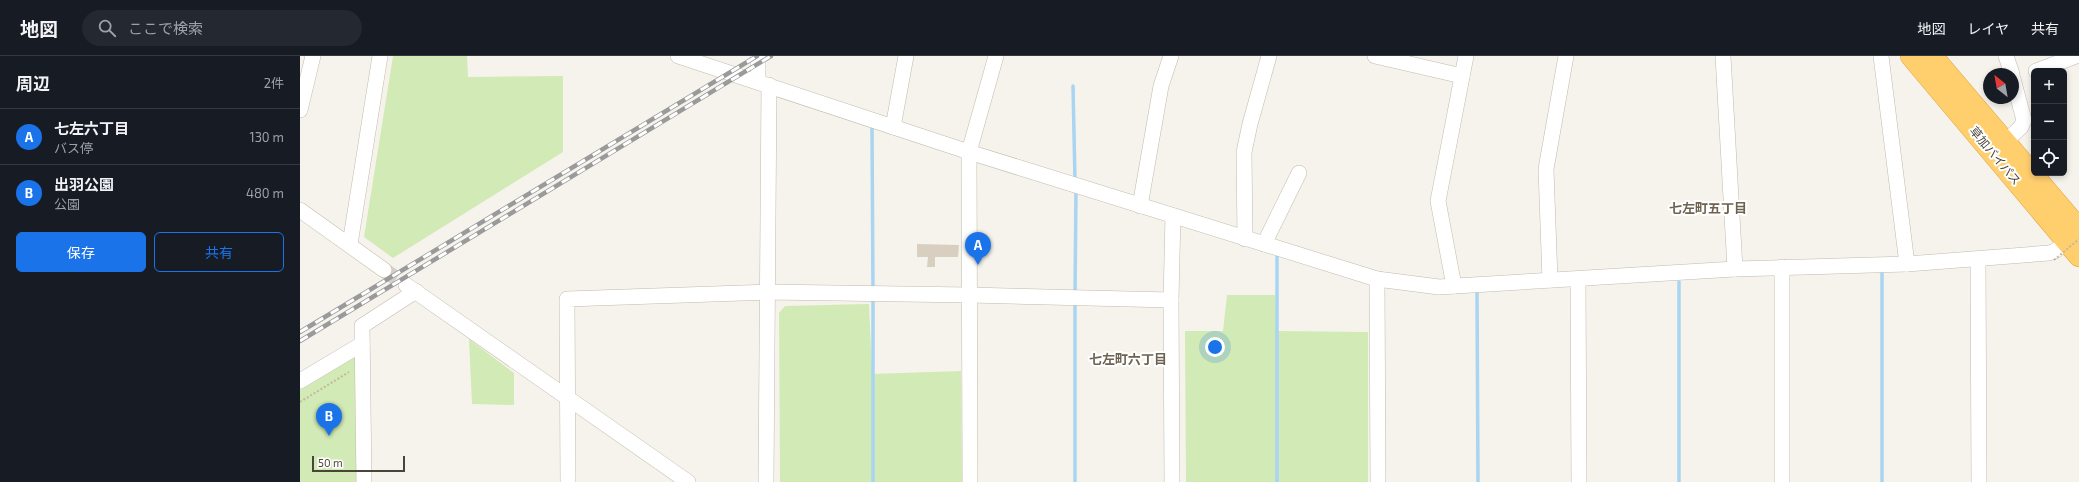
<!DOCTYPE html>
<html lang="ja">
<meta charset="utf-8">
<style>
:root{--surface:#171b24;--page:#242831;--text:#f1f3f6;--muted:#9ea1a6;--line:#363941;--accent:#1a73e8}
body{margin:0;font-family:"Exo 2","Noto Sans JP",sans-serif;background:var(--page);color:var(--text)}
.controls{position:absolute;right:12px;top:12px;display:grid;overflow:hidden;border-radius:6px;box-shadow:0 2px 6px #0003}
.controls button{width:36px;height:36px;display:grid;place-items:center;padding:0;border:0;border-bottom:1px solid var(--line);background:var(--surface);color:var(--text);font:20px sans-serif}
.compass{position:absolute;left:1683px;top:12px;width:36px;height:36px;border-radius:50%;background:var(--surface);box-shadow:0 2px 6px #0003;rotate:329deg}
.scale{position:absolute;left:12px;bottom:10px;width:93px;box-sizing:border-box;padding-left:4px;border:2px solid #4b4439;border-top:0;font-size:11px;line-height:14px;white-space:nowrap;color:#4b4439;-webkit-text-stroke:3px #fff;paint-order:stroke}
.you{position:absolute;left:915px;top:291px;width:14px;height:14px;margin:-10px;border:3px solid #fff;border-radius:50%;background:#1a73e8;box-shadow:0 0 0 6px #1a73e833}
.badge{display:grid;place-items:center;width:26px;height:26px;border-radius:50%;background:var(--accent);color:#fff;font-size:13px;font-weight:700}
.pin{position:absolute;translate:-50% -33px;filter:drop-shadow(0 1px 2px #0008)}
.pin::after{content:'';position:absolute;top:21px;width:14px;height:12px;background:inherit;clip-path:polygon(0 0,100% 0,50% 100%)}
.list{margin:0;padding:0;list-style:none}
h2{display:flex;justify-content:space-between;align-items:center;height:52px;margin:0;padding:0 16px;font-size:17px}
h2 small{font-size:13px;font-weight:400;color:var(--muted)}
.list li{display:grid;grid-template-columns:26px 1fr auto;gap:12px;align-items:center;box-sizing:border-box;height:56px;padding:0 16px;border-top:1px solid var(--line)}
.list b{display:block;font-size:15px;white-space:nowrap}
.list p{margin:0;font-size:13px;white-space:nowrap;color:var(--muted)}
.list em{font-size:13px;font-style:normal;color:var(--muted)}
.actions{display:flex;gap:8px;padding:12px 16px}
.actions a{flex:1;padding:9px 0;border:1px solid var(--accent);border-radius:6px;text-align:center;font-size:14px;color:var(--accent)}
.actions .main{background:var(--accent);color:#fff}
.icon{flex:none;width:22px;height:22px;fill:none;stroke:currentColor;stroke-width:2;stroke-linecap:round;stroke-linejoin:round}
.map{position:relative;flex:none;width:1779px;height:426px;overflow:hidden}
header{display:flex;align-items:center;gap:24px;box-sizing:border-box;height:56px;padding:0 20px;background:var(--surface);border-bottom:1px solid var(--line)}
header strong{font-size:19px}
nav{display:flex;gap:22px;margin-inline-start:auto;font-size:14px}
.search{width:280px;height:36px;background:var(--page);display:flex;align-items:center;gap:10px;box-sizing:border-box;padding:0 14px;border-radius:22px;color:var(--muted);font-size:15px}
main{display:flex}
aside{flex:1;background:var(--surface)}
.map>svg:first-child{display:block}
.green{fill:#d2eab5}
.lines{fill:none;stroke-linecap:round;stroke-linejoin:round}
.stream{stroke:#a9d4f2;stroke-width:3.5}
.building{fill:#d8cfc1}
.minor-tunnel{stroke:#d4d0c8;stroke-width:15;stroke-dasharray:15 8;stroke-linecap:butt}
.minor-casing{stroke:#c2bbae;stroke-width:16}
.highway-casing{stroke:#e0a43c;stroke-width:22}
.path{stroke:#c4b79f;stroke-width:2;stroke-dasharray:2 2;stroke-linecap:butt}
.minor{stroke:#fff;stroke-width:15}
.highway{stroke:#ffcf6e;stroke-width:21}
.rail-casing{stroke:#9a9a9a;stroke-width:4.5}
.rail{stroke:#fff;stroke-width:3;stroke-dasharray:9;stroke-linecap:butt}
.path-bridge{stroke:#c4b79f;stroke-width:2;stroke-dasharray:2 2;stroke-linecap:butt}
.labels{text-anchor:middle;stroke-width:4;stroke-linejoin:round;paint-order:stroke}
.street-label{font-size:12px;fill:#4b4439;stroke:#fff}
.neighbourhood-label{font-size:13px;font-weight:bold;fill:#6e6250;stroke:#fff}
</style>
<header>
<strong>地図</strong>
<div class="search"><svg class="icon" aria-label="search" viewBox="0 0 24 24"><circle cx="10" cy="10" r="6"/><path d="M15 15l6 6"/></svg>ここで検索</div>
<nav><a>地図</a><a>レイヤ</a><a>共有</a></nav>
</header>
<main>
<aside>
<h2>周辺<small>2件</small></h2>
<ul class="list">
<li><span class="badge">A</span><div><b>七左六丁目</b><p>バス停</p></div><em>130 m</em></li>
<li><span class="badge">B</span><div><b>出羽公園</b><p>公園</p></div><em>480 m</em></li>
</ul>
<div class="actions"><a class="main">保存</a><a>共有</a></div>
</aside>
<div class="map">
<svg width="1779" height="426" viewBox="0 0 1779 426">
<rect width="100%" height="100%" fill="#f6f3ec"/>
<g class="green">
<path d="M93 0H167L168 21 263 20V96L93 202 64 181Z"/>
<path d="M927 239H975L977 275 1068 276V426H886L885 275H923Z"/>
<path d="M569 248 572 318 661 315 662 426H480L479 257 485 250Z"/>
<path d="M169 283 214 317V349L172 348Z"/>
<path d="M57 299V426H0V334Z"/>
</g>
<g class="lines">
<g class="stream">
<path d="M773 30 775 125"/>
<path d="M572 71 573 235"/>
<path d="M977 200V426"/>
<path d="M1582 216V426"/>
<path d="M1379 226V426"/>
<path d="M1177 236 1178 426"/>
<path d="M775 239 776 133"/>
<path d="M573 241V426"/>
<path d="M775 245V426"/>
</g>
</g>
<path class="building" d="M617 188 659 189 658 201H635V211H627L628 201H617Z"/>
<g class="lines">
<path class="minor-tunnel" d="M84 214 106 229"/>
<defs>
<g id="minor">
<path d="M378 0 669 96 1077 223 1139 231 1435 213 1607 208 1749 197 1755 195 1774 180"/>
<path d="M1075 0 1162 20"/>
<path d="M1423 0 1435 213"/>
<path d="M1581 0 1607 208"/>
<path d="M1706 0 1712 18"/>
<path d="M1736 15 1776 0"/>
<path d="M458 26V0"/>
<path d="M0 54 13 0"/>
<path d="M593 71 606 0"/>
<path d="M1705 86 1721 71 1724 64 1713 23"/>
<path d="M840 150 861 30 871 0"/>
<path d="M0 154 84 214"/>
<path d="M945 183 944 96 950 68 969 0"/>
<path d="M50 188 80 0"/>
<path d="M964 188 999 117"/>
<path d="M1678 203 1679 426"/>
<path d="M1482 211V426"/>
<path d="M1077 223 1078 426"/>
<path d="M1278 223 1279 426"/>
<path d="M1250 224 1246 113 1266 0"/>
<path d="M106 229 388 426"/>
<path d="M1154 230 1138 145 1166 0"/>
<path d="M0 325 62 288"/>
<path d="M64 426 62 270 116 235"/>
<path d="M268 426 267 243 468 236 670 239 871 244"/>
<path d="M466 426 469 29"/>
<path d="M670 426 669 96 696 0"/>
<path d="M872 426 871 244 873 160"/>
</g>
<g id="highway">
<path d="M1611 0 1779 200"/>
<path d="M1632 0 1779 173"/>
</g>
</defs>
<use href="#minor" class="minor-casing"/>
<use href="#highway" class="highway-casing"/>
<path class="path" d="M0 346 49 316"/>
<use href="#minor" class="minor"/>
<use href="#highway" class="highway"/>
<defs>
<g id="rail">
<path d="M0 276 457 0"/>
<path d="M0 285 471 0"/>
</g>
</defs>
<use href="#rail" class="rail-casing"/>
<use href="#rail" class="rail"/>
<path class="path-bridge" d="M1754 204 1779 183"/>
</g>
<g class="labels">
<g class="street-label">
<text transform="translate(1695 100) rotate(50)" y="4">草加バイパス</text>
</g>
<g class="neighbourhood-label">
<text x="1408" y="157">七左町五丁目</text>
<text x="828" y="308">七左町六丁目</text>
</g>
</g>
</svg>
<div class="controls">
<button>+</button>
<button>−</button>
<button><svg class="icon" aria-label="locate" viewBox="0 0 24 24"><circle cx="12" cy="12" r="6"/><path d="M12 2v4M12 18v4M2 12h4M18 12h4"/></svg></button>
</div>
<svg class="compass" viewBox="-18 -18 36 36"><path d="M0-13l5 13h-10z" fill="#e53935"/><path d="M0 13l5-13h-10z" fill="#9ea1a6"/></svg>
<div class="scale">50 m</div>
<div class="you"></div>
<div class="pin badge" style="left:678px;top:209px">A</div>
<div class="pin badge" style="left:29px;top:380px">B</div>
</div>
</main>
